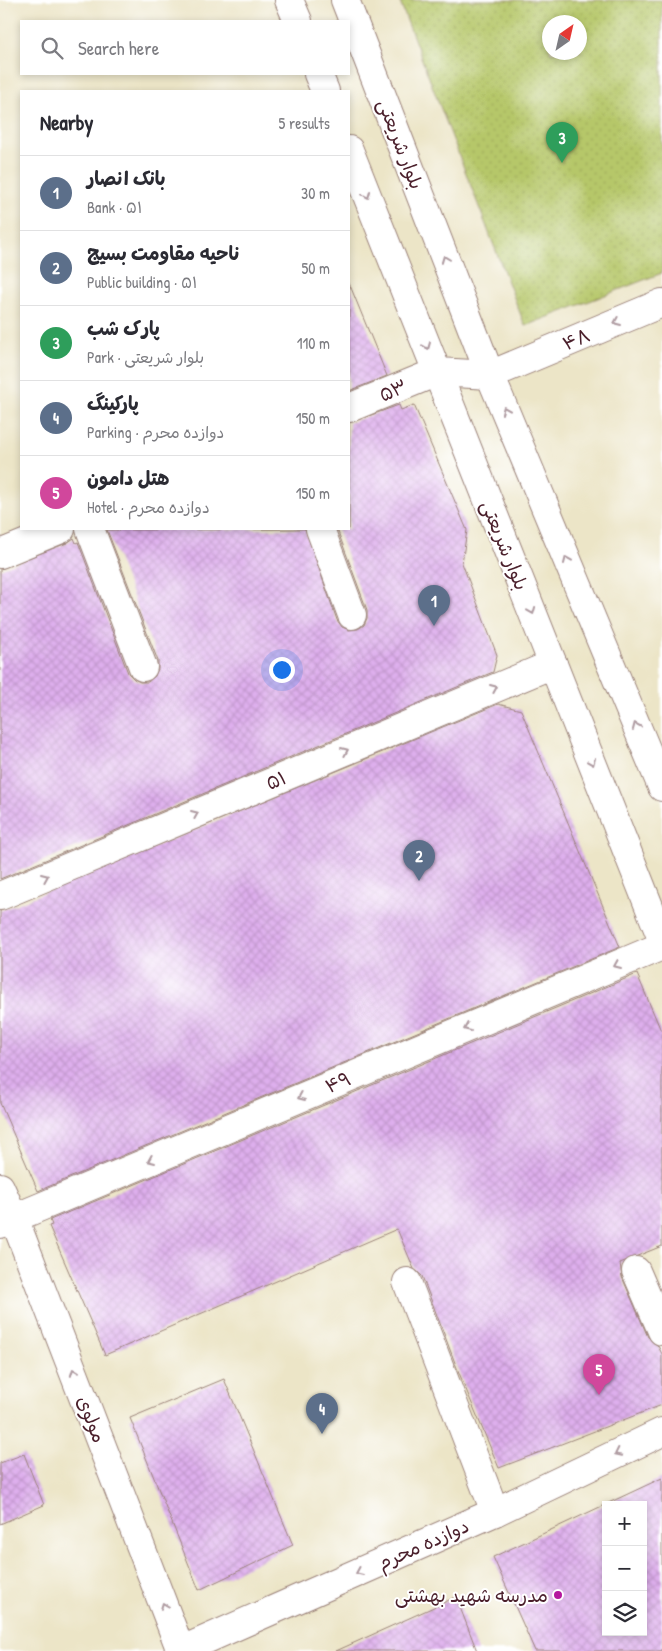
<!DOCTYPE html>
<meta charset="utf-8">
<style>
:root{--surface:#fff;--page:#f2f2f3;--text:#2b2b33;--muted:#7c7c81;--line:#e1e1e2;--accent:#b45309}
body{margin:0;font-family:"Patrick Hand","Playpen Sans Arabic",sans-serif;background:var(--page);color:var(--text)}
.controls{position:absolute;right:15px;bottom:15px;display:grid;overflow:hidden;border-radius:0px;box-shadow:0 2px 8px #0003}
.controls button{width:45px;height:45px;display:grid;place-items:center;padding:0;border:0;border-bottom:1px solid var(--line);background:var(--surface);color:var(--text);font:25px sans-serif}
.compass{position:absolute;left:542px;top:15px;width:45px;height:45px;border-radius:50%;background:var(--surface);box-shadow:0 2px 8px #0003;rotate:34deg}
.you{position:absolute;left:281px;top:669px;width:18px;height:18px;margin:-12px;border:4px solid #fff;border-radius:50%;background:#1a73e8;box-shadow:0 0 0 8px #1a73e833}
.badge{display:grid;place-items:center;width:32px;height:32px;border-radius:50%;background:var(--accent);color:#fff;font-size:16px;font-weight:700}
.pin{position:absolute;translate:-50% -41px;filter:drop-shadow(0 1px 2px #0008)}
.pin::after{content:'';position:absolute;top:26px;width:18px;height:15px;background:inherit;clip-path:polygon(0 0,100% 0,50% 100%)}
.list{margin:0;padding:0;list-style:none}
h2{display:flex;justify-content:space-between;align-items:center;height:65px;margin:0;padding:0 20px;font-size:21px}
h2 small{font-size:16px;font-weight:400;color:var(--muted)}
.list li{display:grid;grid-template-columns:32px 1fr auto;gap:15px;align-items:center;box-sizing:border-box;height:75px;padding:0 20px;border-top:1px solid var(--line)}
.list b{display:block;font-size:19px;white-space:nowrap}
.list p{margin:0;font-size:16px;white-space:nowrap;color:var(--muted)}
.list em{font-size:16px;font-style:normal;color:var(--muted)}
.icon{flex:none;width:28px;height:28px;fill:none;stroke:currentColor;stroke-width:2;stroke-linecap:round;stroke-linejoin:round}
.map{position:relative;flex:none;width:662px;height:1651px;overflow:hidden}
.search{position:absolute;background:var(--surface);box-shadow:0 2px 8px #0003;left:20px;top:20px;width:330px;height:55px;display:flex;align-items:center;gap:12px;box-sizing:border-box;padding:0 18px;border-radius:0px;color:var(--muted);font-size:19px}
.panel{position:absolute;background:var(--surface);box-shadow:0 2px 8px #0003;left:20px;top:90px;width:330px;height:440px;border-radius:0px}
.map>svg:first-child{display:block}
.grass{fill:url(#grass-dots);stroke:#80734a;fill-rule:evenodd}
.building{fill:url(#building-cross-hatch);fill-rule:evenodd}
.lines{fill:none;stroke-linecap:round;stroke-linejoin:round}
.minor-casing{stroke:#9b8279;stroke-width:30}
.major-casing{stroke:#9b8279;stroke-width:30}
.minor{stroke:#fff;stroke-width:28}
.major{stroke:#fff;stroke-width:28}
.oneway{stroke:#ae9aa0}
.poi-dot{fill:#b5179e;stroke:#fff;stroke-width:2}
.labels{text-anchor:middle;stroke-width:4;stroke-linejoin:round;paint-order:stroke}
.street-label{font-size:19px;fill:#4a1f2b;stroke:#fff}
.poi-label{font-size:19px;fill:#4a1f2b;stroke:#fff;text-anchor:end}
</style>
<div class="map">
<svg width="662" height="1651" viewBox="0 0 662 1651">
<defs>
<pattern id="grass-dots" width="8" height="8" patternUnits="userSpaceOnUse" patternTransform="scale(1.25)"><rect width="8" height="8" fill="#b6c769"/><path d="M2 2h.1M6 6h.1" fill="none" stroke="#9eaa5b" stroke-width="1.8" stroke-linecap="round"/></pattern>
<pattern id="building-cross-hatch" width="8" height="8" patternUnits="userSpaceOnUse" patternTransform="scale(1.25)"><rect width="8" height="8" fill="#deafed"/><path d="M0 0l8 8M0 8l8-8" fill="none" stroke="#c096cb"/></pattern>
</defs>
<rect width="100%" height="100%" fill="#fff"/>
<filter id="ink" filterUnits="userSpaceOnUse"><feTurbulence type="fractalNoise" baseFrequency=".02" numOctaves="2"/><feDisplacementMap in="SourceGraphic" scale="10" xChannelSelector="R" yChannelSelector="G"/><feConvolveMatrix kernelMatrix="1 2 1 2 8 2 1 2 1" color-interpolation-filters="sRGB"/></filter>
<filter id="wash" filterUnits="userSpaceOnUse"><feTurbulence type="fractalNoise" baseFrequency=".0096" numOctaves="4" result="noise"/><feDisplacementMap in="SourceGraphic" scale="20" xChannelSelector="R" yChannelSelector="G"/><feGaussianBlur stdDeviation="1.12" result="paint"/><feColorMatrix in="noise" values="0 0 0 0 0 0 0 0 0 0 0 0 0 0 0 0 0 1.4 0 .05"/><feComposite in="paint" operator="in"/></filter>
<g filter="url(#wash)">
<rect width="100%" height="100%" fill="#ece5c7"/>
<path class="grass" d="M399 0H662V273L525 326ZM550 22H580V52H550Z"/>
<g id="blocks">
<g class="building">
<path d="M349 283 387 376 349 391Z"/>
<path d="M399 405 401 410 414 405 467 530 462 563 497 655 493 672 0 879V569L67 543 74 538 76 543 78 542 128 673 134 679 140 682H148L155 676 158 669V661L107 530 305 529 337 620 342 627 349 630 358 629 364 625 367 618V610L337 529H349V423Z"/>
<path d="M498 704 521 710 620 947 38 1191 0 1103V911Z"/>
<path d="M637 974 662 1033V1246L620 1263 622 1277 648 1337 658 1346 662 1354V1405L499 1468 457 1368 422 1276 414 1269 397 1229 105 1355 49 1226 52 1225 50 1220Z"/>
<path d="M224 1379 293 1545 199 1590 130 1418Z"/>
<path d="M24 1454 44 1505 0 1524V1463Z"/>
<path d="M662 1478V1651H535L493 1557ZM606 1505H643V1632H606Z"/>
<path d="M456 1597 477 1651H336Z"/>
</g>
</g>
</g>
<g filter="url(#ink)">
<use href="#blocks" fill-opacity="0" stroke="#9b8279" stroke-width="1"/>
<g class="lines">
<defs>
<g id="minor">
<path d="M490 375 662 303"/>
<path d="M349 408 437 372"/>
<path d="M90 529 143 667"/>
<path d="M320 529 352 615"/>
<path d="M0 554 61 529"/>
<path d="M0 896 553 664"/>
<path d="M0 1224 662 946"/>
<path d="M636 1271 662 1331"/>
<path d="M407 1282 495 1512"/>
</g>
<g id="major">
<path d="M289 0 298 21"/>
<path d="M345 0 490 375 662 787"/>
<path d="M318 74 325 91"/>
<path d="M349 150 662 939"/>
<path d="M437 372 490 375"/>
<path d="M0 1187 14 1218 181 1651"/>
<path d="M180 1651 495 1512 662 1432"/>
</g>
</defs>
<use href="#minor" class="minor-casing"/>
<use href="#major" class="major-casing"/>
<use href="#minor" class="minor"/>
<use href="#major" class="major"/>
</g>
<defs><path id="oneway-chevron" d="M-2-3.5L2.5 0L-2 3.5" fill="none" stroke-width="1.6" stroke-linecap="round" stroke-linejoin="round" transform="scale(1.25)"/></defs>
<g class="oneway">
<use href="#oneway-chevron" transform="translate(367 195) rotate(68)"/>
<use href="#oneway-chevron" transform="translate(445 259) rotate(-111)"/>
<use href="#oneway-chevron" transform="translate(617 322) rotate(157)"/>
<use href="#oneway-chevron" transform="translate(427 346) rotate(68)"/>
<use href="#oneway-chevron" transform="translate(505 410) rotate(-113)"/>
<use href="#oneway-chevron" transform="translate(567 560) rotate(-113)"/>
<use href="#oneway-chevron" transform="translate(532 611) rotate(68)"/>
<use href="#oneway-chevron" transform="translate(494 688) rotate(-23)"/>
<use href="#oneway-chevron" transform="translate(636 726) rotate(-113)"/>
<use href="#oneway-chevron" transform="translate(345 751) rotate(-23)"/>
<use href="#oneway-chevron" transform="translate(592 762) rotate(68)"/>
<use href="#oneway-chevron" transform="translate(195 814) rotate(-23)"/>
<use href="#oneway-chevron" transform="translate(45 877) rotate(-23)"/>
<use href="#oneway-chevron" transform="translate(617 965) rotate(157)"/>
<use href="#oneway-chevron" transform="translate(467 1028) rotate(157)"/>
<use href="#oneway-chevron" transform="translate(301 1097) rotate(157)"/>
<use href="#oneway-chevron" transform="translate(151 1160) rotate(157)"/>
<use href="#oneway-chevron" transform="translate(74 1372) rotate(-111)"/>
<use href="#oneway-chevron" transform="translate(618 1453) rotate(154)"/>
<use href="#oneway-chevron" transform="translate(359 1572) rotate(156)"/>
<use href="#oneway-chevron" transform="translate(164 1606) rotate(-111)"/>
</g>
</g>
<circle class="poi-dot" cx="558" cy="1595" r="5"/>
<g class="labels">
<g class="street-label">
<text transform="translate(401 144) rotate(69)" y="7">بلوار شریعتی</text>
<text transform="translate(576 339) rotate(-23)" y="7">۴۸</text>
<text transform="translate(393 390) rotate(-23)" y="7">۵۳</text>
<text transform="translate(505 545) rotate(68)" y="7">بلوار شریعتی</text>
<text transform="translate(276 780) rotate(-23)" y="7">۵۱</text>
<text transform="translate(338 1082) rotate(-23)" y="7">۴۹</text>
<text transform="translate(92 1419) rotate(69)" y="7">مولوی</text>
<text transform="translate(423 1544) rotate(-24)" y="7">دوازده محرم</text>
</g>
<g class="poi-label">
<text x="548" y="1602">مدرسه شهید بهشتی</text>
</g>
</g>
</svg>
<div class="controls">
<button>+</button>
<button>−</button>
<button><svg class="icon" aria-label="layers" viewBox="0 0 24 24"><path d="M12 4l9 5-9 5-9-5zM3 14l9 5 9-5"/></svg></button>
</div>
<svg class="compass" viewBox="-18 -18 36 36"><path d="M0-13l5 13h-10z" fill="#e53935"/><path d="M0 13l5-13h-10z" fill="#7c7c81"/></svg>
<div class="you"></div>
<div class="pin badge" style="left:434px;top:626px;background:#5c6f8a">1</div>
<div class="pin badge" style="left:419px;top:881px;background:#5c6f8a">2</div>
<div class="pin badge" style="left:562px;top:163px;background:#2e9e5b">3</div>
<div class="pin badge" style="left:322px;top:1434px;background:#5c6f8a">4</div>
<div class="pin badge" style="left:599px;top:1395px;background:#d1479c">5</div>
<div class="search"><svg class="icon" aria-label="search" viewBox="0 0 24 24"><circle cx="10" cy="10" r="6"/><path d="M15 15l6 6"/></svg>Search here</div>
<section class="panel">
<h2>Nearby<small>5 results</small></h2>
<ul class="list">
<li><span class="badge" style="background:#5c6f8a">1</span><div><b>بانک انصار</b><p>Bank · ۵۱</p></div><em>30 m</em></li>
<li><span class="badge" style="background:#5c6f8a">2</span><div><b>ناحیه مقاومت بسیج</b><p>Public building · ۵۱</p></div><em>50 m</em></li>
<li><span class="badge" style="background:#2e9e5b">3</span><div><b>پارک شب</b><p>Park · بلوار شریعتی</p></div><em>110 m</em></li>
<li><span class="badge" style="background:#5c6f8a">4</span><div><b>پارکینگ</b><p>Parking · دوازده محرم</p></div><em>150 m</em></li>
<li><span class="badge" style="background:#d1479c">5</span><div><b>هتل دامون</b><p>Hotel · دوازده محرم</p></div><em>150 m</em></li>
</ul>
</section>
</div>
